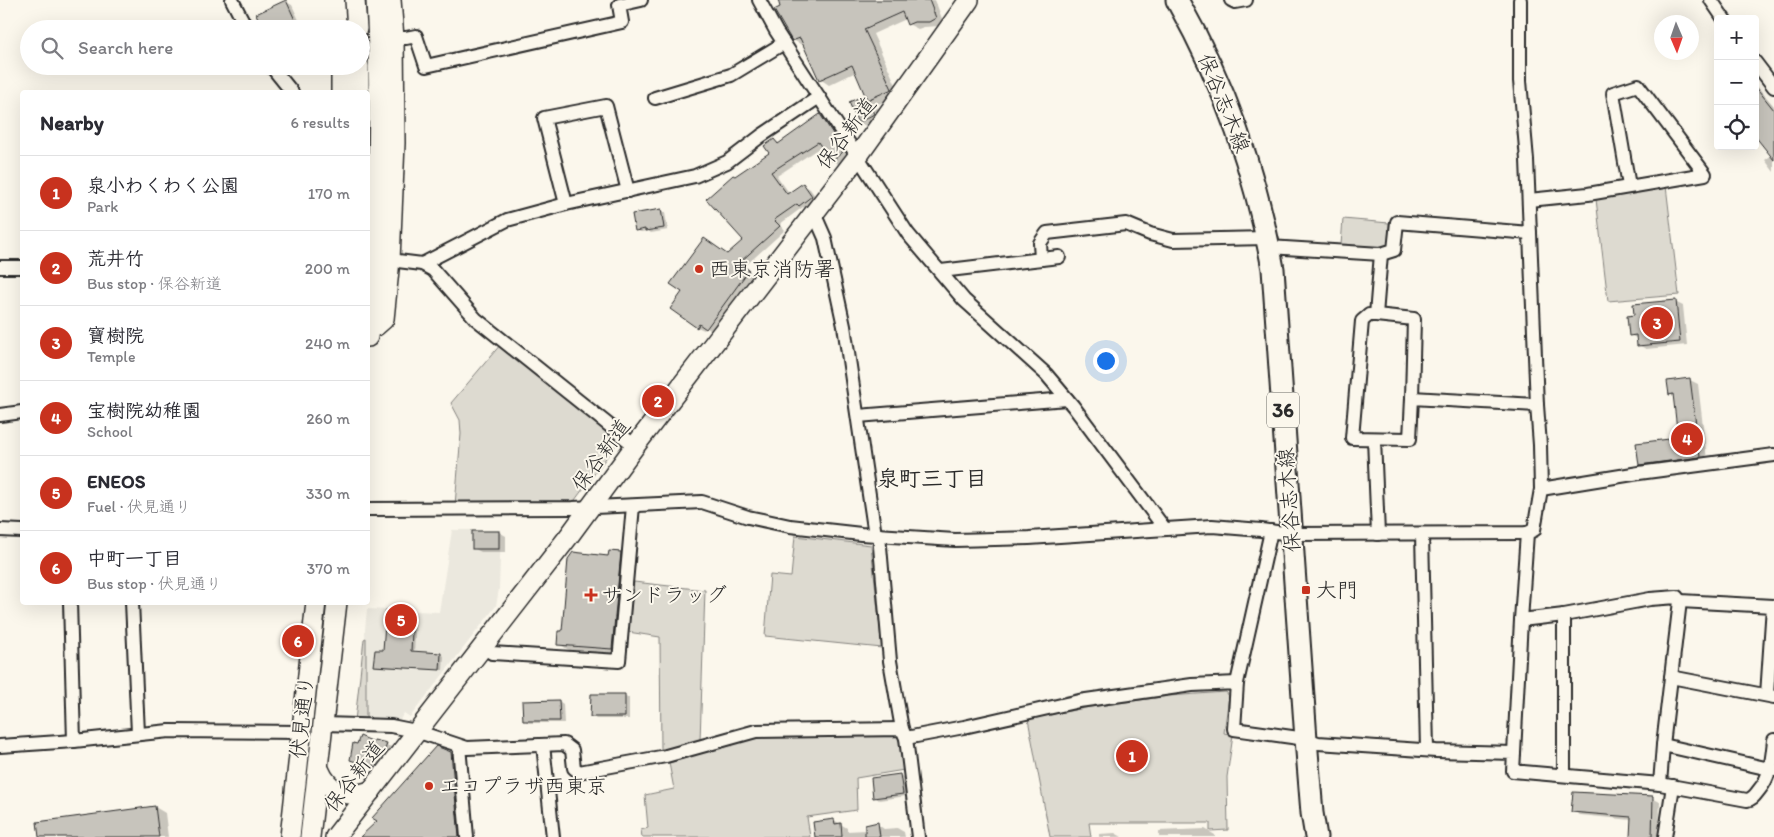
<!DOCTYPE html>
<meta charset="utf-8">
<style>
:root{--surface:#fff;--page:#f7f7f7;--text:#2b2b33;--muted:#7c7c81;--line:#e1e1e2;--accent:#c8321e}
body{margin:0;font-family:Itim,"Klee One",sans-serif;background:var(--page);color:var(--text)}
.controls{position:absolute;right:15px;top:15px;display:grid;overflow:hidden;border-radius:5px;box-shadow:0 5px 20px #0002}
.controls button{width:45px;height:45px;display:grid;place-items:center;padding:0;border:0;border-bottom:1px solid var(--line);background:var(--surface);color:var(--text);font:25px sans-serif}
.compass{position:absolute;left:1654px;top:15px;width:45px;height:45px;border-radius:50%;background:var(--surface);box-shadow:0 5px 20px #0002;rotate:178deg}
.you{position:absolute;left:1105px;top:360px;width:18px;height:18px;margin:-12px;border:4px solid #fff;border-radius:50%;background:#1a73e8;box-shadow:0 0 0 8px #1a73e833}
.badge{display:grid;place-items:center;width:32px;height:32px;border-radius:50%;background:var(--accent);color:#fff;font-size:16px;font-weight:700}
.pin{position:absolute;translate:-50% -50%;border:2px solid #fff;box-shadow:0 1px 5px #0006}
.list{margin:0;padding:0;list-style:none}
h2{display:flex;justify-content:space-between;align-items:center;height:65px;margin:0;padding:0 20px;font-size:21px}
h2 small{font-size:16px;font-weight:400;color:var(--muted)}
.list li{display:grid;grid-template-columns:32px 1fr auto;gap:15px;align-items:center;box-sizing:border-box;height:75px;padding:0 20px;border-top:1px solid var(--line)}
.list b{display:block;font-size:19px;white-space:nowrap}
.list p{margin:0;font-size:16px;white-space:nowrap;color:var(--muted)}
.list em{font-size:16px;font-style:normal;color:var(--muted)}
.icon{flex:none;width:28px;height:28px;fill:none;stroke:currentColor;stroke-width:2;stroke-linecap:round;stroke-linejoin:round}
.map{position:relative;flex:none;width:1774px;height:837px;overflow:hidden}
.search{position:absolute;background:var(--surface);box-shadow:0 5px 20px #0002;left:20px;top:20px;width:350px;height:55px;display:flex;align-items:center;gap:12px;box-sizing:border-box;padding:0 18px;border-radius:28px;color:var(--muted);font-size:19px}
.panel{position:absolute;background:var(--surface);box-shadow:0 5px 20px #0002;left:20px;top:90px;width:350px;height:515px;border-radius:5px}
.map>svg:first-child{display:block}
.built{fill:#ebe8de}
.green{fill:#dddad0;stroke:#84827e}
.shadow{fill:#0003}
.building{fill:#c7c4bc;stroke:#2b2b2b}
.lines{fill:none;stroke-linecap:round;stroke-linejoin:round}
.minor-casing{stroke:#2b2b2b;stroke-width:16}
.secondary-casing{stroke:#2b2b2b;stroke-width:22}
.primary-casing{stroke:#2b2b2b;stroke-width:25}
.minor{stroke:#fbf7ec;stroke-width:12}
.secondary{stroke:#fbf7ec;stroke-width:19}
.primary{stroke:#fbf7ec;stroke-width:21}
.poi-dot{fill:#c8321e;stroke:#fbf7ec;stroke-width:2}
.labels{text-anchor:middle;stroke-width:4;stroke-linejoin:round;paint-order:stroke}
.shield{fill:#fbf7ec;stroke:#696865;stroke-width:1}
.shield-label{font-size:20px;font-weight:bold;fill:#2b2b2b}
.street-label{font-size:21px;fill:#2b2b2b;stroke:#fbf7ec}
.poi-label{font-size:21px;fill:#2b2b2b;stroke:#fbf7ec;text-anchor:start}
.neighbourhood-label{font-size:22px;font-weight:bold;fill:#2b2b2b;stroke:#fbf7ec}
</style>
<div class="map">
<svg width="1774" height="837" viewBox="0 0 1774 837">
<rect width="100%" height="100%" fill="#fbf7ec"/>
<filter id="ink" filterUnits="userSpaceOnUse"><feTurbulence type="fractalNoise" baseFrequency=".02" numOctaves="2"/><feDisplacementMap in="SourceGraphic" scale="10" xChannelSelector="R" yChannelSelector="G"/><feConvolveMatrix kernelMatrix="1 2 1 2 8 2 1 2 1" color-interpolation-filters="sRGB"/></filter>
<g filter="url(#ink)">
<path class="built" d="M452 530H501L499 589 496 606 410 717 404 713 399 721H366L365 629 367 609 439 612Z"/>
<g class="green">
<path d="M1666 186 1679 295 1608 301 1596 199Z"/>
<path d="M1343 219 1389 223 1388 244 1381 248 1341 245Z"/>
<path d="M501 344 620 439 572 504 455 505 461 434 460 420 451 403Z"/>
<path d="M795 536 871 545 882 648 765 636 770 575 791 577Z"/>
<path d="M634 582 705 590 700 741 661 750 660 637 628 632Z"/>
<path d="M366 638V721H355L364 639Z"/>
<path d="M1226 692 1229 696 1224 733 1233 735 1227 777 1228 830 1210 831V823H1089L1091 837H1050L1028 719 1090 707 1169 696Z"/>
<path d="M894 734 902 741 904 770 856 778 857 810 807 817 810 837H642L641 830 648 828 645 795 674 789 669 763 759 736Z"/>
</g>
<g class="shadow">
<path d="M779 0H935L944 24 939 26 924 27 918 29 908 24 906 19 873 34 900 94 876 105 883 120 869 128 859 122 850 103 868 98 856 72 829 85 820 79 804 45H802L793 40Z"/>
<path d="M286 2 292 5 303 29 311 25 318 29H264Z"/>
<path d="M1755 84 1774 106V172L1765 160 1772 155 1755 134Z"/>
<path d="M820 116 827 119 849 153 848 156 838 164 832 160 822 146 777 176 790 194 803 185 810 189 818 200 806 209 803 207 780 224 785 230 744 267 754 275 713 332 706 327 704 330 697 327 727 255 744 240 735 178 770 153 774 140 781 144Z"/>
<path d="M660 211 665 213 668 230 651 233 648 231 641 232 636 230Z"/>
<path d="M1675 302 1683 306 1687 345 1646 349 1638 345V339L1630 335 1635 316Z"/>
<path d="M1690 380 1698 384 1707 460 1647 468 1640 464 1680 439 1675 397 1670 394Z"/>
<path d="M473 532H499L506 536V552H481L473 548Z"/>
<path d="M620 553 630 559 622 654 569 650 559 644 609 557Z"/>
<path d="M413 613 416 614 414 653 441 654 444 656 443 670 377 667 374 665Z"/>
<path d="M624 695 629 698V719H596L592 716Z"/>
<path d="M559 701 563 704 564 723H529L524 720Z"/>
<path d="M375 742 392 747 390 753 377 769 351 759Z"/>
<path d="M451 753 461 759 468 837H364Z"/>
<path d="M900 775 904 778 907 796 879 800 874 797Z"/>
<path d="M1652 798 1660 802 1659 837H1631L1632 820 1580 815 1573 811Z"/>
<path d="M155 807 165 813 168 837H40Z"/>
<path d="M834 820 847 828V831L866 830 877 824 884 829 897 828 904 832 905 837H816Z"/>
<path d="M1205 829 1215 835V837H1159V831Z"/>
<path d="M1115 833 1122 837H1099V834Z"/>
</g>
<g class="building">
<path d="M286 0 299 29H263L256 14Z"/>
<path d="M778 0H929L936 18 929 22H914L907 25 902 12 864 29 892 89 867 100 852 65 819 80 800 38 792 41 774 10 780 7Z"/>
<path d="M1755 86 1774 110V160L1755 136Z"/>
<path d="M865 95 874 114 858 123 849 102Z"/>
<path d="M820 114 843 149 842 153 831 161 818 142 771 172 787 194 803 183 812 196 799 206 797 204 774 220 780 226 739 263 749 270 706 329 699 324 697 328 670 309 682 292 670 284 704 238 727 254 743 240 706 199 733 175 735 176 769 153 764 146 774 139 778 144Z"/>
<path d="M661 209 664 228 645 231V229L635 231 632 214Z"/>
<path d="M1676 300 1680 342 1637 346 1636 335 1629 336 1627 316 1634 315 1633 304Z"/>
<path d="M1690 378 1700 457 1639 465 1636 443 1678 438 1673 394 1669 395 1667 381Z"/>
<rect x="472" y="531" width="27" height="18"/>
<path d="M609 551 621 552 612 649 557 645 558 631H562L568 559 573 552 608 556Z"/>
<path d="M386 610 413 611 411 651 441 653 440 670 373 666 375 650H383Z"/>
<path d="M591 694H625V717H590Z"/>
<path d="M559 700 560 721H523L522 701Z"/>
<path d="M360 736 374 742V740L387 743 385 750 372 767 350 760 353 743 357 744Z"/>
<path d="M436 746 451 752 459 837H360L377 821 372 818Z"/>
<path d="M900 774 903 794 873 798 871 778Z"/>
<path d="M1573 792 1653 796 1652 837H1630L1631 817 1571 812Z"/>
<path d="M155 806 159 837H39L37 822Z"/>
<path d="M834 819 835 824 841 823 842 837H815L813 822Z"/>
<path d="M878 822 880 837H865V825Z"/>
</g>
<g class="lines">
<defs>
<g id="minor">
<path d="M232 0 247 29"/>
<path d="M759 0 776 31 908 234 964 300 1046 374 1073 406 1165 529"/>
<path d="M1231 0 1235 2 1246 0"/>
<path d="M1711 0 1724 19"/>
<path d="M394 38H406L416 36 426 66 622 22 619 5 641 0"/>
<path d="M1755 62 1774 87"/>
<path d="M271 66 292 92"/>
<path d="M655 98 731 75 784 43"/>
<path d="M1529 200 1588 194 1705 174 1638 85 1613 93 1629 186"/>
<path d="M566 204 544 118 606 106 628 191"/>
<path d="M814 213 825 238 844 326 875 535"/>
<path d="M1269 247 1381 254 1394 250 1397 222 1530 233"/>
<path d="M1381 254 1376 315H1369L1362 321 1352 438 1410 439 1412 398 1537 405"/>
<path d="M1041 259 1040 243 1047 233 1126 224 1150 234 1173 240 1267 238"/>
<path d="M390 260 422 264 433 270 476 319 635 446"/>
<path d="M422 264 507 220 566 204 695 176 727 162 761 136 819 97"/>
<path d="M0 267H22"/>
<path d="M941 271 1059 257"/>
<path d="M1376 315 1414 319 1412 398"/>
<path d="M0 415 22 412"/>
<path d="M858 416 1067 399"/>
<path d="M1374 439 1378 534"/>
<path d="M1541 489 1639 473 1774 455"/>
<path d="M368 509 573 508 702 502 748 517 790 526 861 534 955 540 1029 538 1212 526 1261 530 1291 534 1527 533 1534 530 1541 489 1540 445 1537 405 1527 160 1520 81V0"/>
<path d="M0 530 22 531"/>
<path d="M1527 533 1521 620 1564 615 1650 599 1677 597 1680 601 1663 745"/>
<path d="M1422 534 1427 749"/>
<path d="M879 535 890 661 902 729"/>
<path d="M1680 601 1773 606 1767 695"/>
<path d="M70 602 74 741"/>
<path d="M132 602 138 733"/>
<path d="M483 647 492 653 619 661 633 506"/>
<path d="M1671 677 1774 697"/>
<path d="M1237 683 1271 531"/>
<path d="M324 724 391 726 416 731 467 748 564 744 572 750 574 768 579 772 666 756 756 731 902 729 906 738 918 837"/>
<path d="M906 738 964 727 1079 701 1192 685 1237 683 1234 729 1306 739 1318 743 1436 751 1514 753 1513 771 1660 784 1747 800C1753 799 1755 795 1759 790 1771 776 1772 759 1774 740"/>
<path d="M543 745 553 837"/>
<path d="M0 746 74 741 169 731 301 732"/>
<path d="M459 746 467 837"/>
<path d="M1514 753 1521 620"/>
<path d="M1564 775V615"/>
<path d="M1660 784 1663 745 1774 770"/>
<path d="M1665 837 1673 786"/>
</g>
<g id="secondary">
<path d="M355 0 357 29"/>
<path d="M359 66V92"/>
<path d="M341 92V66"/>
<path d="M368 328 376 326 384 319 390 260 395 143 394 38 391 0"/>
<path d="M368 337C378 225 382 113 376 0"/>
<path d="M319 769C329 793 347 799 371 791"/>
<path d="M290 837 316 602"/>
<path d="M310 837 337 602"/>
<path d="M335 837 569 536 635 446 858 156 969 0"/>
</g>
<path id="primary" d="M1177 0C1226 87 1255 171 1273 269L1306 739 1312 813 1316 837"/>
</defs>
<use href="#minor" class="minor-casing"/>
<use href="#secondary" class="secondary-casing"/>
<use href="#primary" class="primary-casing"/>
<use href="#minor" class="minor"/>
<use href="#secondary" class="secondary"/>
<use href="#primary" class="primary"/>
</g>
</g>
<g class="poi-dot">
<circle cx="699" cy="269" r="5"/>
<rect x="1301" y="585" width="10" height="10" rx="2.5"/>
<path d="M588.5 587.5h5v5h5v5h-5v5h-5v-5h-5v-5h5z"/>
<circle cx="429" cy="786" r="5"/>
</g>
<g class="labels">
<rect class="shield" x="1267" y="392.5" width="32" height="35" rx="4"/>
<g class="shield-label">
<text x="1283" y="417">36</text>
</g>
<g class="street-label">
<text transform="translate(1224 103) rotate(68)" y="7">保谷志木線</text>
<text transform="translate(846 133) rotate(-53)" y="7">保谷新道</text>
<text transform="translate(601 455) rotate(-54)" y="7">保谷新道</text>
<text transform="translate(1289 500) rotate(-94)" y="7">保谷志木線</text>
<text transform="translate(302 717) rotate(-84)" y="7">伏見通り</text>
<text transform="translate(354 776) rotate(-52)" y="7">保谷新道</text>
</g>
<g class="poi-label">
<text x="709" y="276">西東京消防署</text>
<text x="1316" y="597">大門</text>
<text x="601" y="602">サンドラッグ</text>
<text x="439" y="793">エコプラザ西東京</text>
</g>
<g class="neighbourhood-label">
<text x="932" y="486">泉町三丁目</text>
</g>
</g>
</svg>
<div class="controls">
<button>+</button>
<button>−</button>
<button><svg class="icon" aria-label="locate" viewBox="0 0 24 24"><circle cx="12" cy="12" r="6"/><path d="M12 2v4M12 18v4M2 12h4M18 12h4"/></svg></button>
</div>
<svg class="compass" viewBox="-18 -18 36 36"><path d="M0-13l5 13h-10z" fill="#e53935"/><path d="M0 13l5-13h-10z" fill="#7c7c81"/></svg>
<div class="you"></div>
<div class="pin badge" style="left:1132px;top:756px">1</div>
<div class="pin badge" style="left:658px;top:401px">2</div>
<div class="pin badge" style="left:1657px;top:323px">3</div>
<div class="pin badge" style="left:1687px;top:439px">4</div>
<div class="pin badge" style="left:401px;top:620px">5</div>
<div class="pin badge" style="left:298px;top:641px">6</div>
<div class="search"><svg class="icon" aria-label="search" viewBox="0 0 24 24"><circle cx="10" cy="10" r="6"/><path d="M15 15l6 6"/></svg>Search here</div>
<section class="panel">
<h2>Nearby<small>6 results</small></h2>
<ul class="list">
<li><span class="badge">1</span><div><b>泉小わくわく公園</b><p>Park</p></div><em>170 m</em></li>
<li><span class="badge">2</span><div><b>荒井竹</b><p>Bus stop · 保谷新道</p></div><em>200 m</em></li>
<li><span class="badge">3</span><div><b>寶樹院</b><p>Temple</p></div><em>240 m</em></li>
<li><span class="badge">4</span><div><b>宝樹院幼稚園</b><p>School</p></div><em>260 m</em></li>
<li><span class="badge">5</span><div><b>ENEOS</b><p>Fuel · 伏見通り</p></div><em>330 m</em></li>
<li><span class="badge">6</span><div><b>中町一丁目</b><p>Bus stop · 伏見通り</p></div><em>370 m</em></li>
</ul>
</section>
</div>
